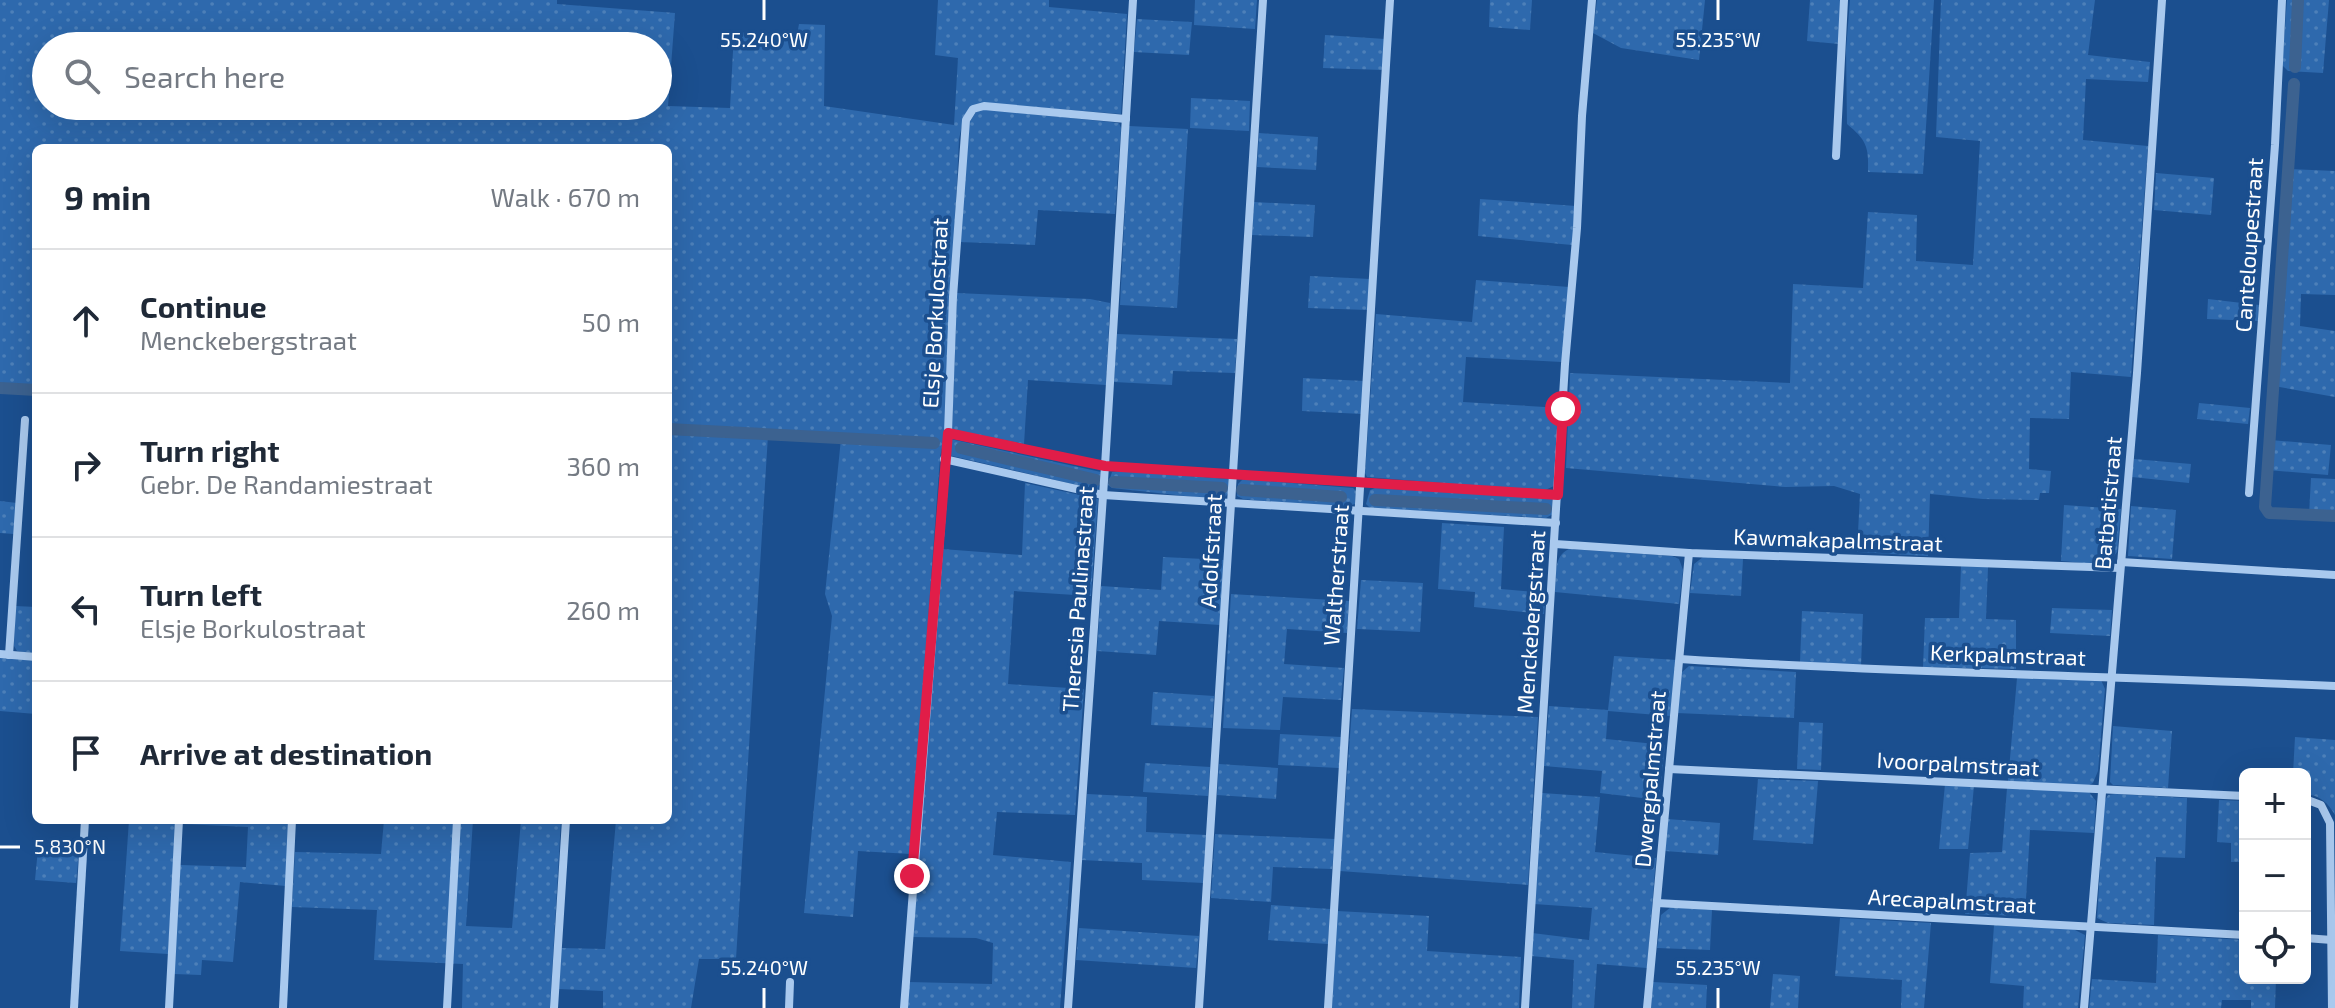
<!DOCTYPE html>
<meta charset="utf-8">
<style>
:root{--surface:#fff;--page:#f6f6f7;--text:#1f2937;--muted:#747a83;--line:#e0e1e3}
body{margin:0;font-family:"Exo 2",sans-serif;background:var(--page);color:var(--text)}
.controls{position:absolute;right:24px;bottom:24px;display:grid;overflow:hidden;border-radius:12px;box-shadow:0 8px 32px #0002}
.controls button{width:72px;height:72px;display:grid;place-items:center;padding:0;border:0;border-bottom:2px solid var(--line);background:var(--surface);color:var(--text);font:40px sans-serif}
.stop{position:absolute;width:24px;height:24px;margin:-18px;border:6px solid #e11d48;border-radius:50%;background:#fff}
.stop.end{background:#e11d48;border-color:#fff;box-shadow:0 2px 8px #0008}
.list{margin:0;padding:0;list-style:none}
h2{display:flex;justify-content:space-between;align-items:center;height:104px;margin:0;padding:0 32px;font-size:34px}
h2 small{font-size:26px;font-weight:400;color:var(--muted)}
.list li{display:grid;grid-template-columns:52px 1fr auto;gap:24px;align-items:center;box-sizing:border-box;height:144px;padding:0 32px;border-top:2px solid var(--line)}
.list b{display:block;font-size:30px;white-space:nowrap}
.list p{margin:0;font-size:26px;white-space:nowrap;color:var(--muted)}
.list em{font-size:26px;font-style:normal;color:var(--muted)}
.icon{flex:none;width:44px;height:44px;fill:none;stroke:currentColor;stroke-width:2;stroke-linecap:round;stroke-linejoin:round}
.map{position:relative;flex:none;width:2335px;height:1008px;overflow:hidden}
.search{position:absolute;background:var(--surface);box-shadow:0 8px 32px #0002;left:32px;top:32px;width:640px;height:88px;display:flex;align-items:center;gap:20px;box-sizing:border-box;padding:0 28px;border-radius:44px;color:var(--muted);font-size:30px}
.panel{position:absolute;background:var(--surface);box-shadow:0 8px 32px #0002;left:32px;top:144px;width:640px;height:680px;border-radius:12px}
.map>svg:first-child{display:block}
.grass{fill:url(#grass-dots);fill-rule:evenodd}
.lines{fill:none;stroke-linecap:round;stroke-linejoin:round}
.canal{stroke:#3c6290;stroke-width:12}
.street{stroke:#a9c9ee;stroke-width:8}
.route{stroke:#e11d48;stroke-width:10}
.ticks{fill:none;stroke:#fff;stroke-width:3}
.labels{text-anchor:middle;stroke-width:7;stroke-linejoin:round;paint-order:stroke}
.street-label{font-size:22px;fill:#fff;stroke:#1b4f8f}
.ticks-label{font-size:20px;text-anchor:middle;fill:#fff;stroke:#1b4f8f;stroke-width:7;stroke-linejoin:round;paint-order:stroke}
</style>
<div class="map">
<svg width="2335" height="1008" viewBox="0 0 2335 1008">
<defs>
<pattern id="grass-dots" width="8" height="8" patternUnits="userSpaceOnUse" patternTransform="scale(2)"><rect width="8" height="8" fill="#2e69ad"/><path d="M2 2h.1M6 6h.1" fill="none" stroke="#4d80b9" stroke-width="1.8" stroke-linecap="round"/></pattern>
</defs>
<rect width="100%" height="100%" fill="#1b4f8f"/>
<g class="grass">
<path d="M0 0H557V4L675 13 668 106 730 108 734 32 797 35 799 24 825 25 824 106 954 125 958 58 935 55 938 0H1049V7L1127 14 1121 114 983 103 964 116 959 139 945 434 940 457 911 854 858 851 853 917 804 913 832 616 825 594 841 439 768 435 736 959H699L691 1008H603V991L559 989 561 948 605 949 616 820H668V148H36V390L0 388ZM46 46H658V106H46Z"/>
<path d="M1195 0H1257L1255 29 1194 25Z"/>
<path d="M1490 0H1532L1530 30 1489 27Z"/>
<path d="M1597 0H1705L1699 60 1621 48 1593 33Z"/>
<path d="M1810 0H1843L1839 44 1807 41Z"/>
<path d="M1850 0H1934L1923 174 1868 172C1869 146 1866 140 1847 124L1846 50Z"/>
<path d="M1941 0H2095L2088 55 2150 62 2148 82 2086 79 2083 140 2148 146 2131 377 2071 372 2069 419 2030 418 2029 469 2051 471 2049 493H2040L2039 500 1983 499 1930 494 1928 556 1857 552 1860 494 1834 486 1785 487 1566 468 1570 373 1790 383 1793 284 1863 288 1868 212 1917 215 1916 261 1973 265 1980 141 1936 137Z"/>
<path d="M2287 0H2329L2323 73 2288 71 2282 65Z"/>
<path d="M1137 19 1192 22 1189 55 1134 52Z"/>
<path d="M1325 35 1385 39 1382 70 1323 68Z"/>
<path d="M1191 98 1250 101 1249 131 1190 128Z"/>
<path d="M984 109 1119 123 1121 128 1115 214 1038 210 1035 245 960 242 969 123 976 112Z"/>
<path d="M1129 126 1188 129 1177 308 1120 305Z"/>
<path d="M1259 133 1318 137 1316 170 1257 167Z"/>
<path d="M2289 169 2335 171V295L2301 294 2300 326 2335 331V397L2274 386Z"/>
<path d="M2156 173 2214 178 2211 215 2154 210Z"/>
<path d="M1480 199 1576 206 1572 245 1478 236Z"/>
<path d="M1254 202 1315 205 1313 237 1252 235Z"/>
<path d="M1310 276 1370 279 1368 310 1308 308Z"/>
<path d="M1476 280 1569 287 1562 362 1466 357 1463 402 1561 408 1554 486 1543 491 1367 477 1365 473 1376 314 1472 322Z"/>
<path d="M957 293 1090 299 1110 303 1106 385 1028 380 1024 444 952 430Z"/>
<path d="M2208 299 2259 305 2258 321 2207 319Z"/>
<path d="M1117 334 1237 339 1235 373 1173 371 1172 385 1114 382Z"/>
<path d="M1303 378 1364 381 1362 414 1302 411Z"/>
<path d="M2199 403 2250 408 2248 424 2197 419Z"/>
<path d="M950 439 1101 472 1098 490 948 455Z"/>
<path d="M2270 440 2331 445 2328 475 2267 470Z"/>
<path d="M2134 459 2191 464 2189 483 2132 477Z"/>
<path d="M1126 471 1228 479 1229 493 1222 500 1112 488 1108 485 1112 472Z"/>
<path d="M2311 478 2335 479V516L2309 515Z"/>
<path d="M1243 479 1353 488 1356 491 1355 504 1341 508 1243 499 1237 496 1238 484Z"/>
<path d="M1025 483 1098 499 1091 596 1014 591 1008 684 1084 689 1075 815 997 812 993 855 1071 862 1060 1008H907L908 982 992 984 993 943 976 938 911 937 942 549 1022 555Z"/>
<path d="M1375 488 1546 498 1552 499 1553 514 1546 518 1370 508 1366 504 1370 490Z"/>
<path d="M0 501 17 503 14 534 0 533Z"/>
<path d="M2064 505 2121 509 2117 552C2107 569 2079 562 2061 561Z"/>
<path d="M2131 506 2176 510 2172 559 2128 556Z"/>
<path d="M1442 523 1504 527 1501 589 1546 593 1544 614 1474 607 1475 592 1438 589Z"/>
<path d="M1569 549 1672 556 1679 559 1683 570 1679 604 1555 592C1556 577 1553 556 1569 549Z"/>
<path d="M1163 557 1224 560 1220 625 1159 621 1156 655 1097 651 1101 586 1161 590Z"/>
<path d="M1703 557 1743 559 1741 596 1690 593 1694 564Z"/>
<path d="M1961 566 1988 567 1986 619 2016 620V669L1923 667 1925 618H1959Z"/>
<path d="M1361 580 1423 583 1420 632 1357 629Z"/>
<path d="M1231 594 1349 601 1347 633 1287 629 1284 664 1344 668 1341 700 1283 697 1280 730 1223 728Z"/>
<path d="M15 606 36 607V654L17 651 14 646Z"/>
<path d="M2052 608 2112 610 2110 636 2050 633Z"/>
<path d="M1802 611 1863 614 1861 666 1800 662Z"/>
<path d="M0 656 36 660V714L0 711Z"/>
<path d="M1614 656 1677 660 1670 716 1608 711 1606 739 1665 745 1659 800 1600 793 1602 771 1544 766 1549 706 1608 710Z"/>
<path d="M1689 666 1796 672 1794 718 1677 713 1681 673Z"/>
<path d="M2017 678 2101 680 2105 689 2098 771 2093 783 2087 786 2008 781Z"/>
<path d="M1153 692 1214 696 1212 728 1151 725Z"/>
<path d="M1352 709 1538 717 1528 885 1340 871Z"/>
<path d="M1799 722 1823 723 1821 770 1797 769Z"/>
<path d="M2113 726 2172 731 2168 788 2113 785 2110 782Z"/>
<path d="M1280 734 1341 737 1339 768 1278 765Z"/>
<path d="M2295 737 2335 740V815C2328 803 2320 795 2305 794V774H2293Z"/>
<path d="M1145 763 1210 767 1208 796 1143 792Z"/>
<path d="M1219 764 1278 768 1276 799 1217 795Z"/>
<path d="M1758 779 1818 781 1813 844 1753 840Z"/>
<path d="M1945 784 1974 786 1968 849H1939Z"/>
<path d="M2007 788 2089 792 2096 801 2094 833 2030 830 2025 916 1965 914 1970 853 2002 852Z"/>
<path d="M1542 793 1600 797 1595 852 1656 858 1647 968 1597 964 1594 1008H1572L1574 960 1531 956 1532 933 1589 940 1592 908 1534 904Z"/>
<path d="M1087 794 1147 797 1146 832 1207 835 1204 883 1142 880V863L1082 860Z"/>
<path d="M2115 794 2187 798 2185 858 2156 857 2154 925 2108 923 2097 918 2104 802 2108 795Z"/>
<path d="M2219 800 2245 801V862H2231V843L2217 842Z"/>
<path d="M1667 819 1720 823 1718 855 1665 851Z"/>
<path d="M129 820H176L168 954 120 951Z"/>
<path d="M182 820H290L286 886 240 882 233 962 202 960 201 975 174 974 180 865 246 867 248 827 182 824Z"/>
<path d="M384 820H473L466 926 512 928 521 820H561L550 1008H462L463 964 374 960 377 910 292 907 295 852 381 854Z"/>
<path d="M1215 834 1335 839 1332 869 1273 867 1271 902 1211 898Z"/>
<path d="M38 849 79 852 76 883 35 880Z"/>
<path d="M1271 905 1330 909 1328 944 1268 940Z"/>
<path d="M1671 907 1712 910 1710 950 1657 948 1661 915Z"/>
<path d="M1337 911 1429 916 1427 951 1521 957 1519 1008H1332Z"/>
<path d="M1840 918 1931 923 1924 1008H1901L1902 980 1835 976Z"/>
<path d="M1994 925 2073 929 2085 935 2078 1008H2023L2024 986 1990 983Z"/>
<path d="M1079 928 1199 936 1196 968 1076 960Z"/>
<path d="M2158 935 2245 940V978H2276L2275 1008H2251V1000H2222L2221 1008H2089L2092 979 2156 983Z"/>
<path d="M1773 974 1800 976 1798 1008H1770Z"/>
<path d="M1653 982 1707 985 1706 1008H1651Z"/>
</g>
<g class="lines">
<g class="canal">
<path d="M2295 67 2298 0"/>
<path d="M2294 84 2265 507 2269 513 2335 516"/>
<path d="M0 388 36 390"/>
<path d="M668 429 934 443"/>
<path d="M961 448 1096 480"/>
<path d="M1114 482 1222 488"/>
<path d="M1242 490 1341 497"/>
<path d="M1375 500 1546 509"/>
</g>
<g class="street">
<path d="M1836 156 1844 0"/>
<path d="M948 433 1105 466 1558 495"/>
<path d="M944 459 1103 495 1556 523"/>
<path d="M2249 493 2275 145 2282 0"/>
<path d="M1555 544 1689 553 2120 568"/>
<path d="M2121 562 2335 575"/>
<path d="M0 654 36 657"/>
<path d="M9 655 25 420"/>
<path d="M1680 659C1898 673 2117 676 2335 686"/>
<path d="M1669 769 2245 796"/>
<path d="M2305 799 2321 805 2330 823 2332 1008"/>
<path d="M1657 903 2245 935"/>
<path d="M2305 938 2332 940"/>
<path d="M74 1008 85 820"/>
<path d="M169 1008 179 820"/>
<path d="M283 1008 292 820"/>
<path d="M447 1008 457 820"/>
<path d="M554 1008 566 820"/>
<path d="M789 1008 790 982"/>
<path d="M904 1008 948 433 953 297 966 120 973 109 984 106 1126 119"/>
<path d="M1068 1008 1105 466 1133 0"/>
<path d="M1199 1008 1263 0"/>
<path d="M1328 1008 1390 0"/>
<path d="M1525 1008 1565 364 1577 228 1582 116 1592 0"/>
<path d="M1647 1008 1689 553"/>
<path d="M2084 1008 2137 373 2162 0"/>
</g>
</g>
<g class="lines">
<path class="route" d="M912 876 948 433 1105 466 1558 495 1563 409"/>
</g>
<path class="ticks" d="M764 0V20M1718 0V20M0 847H20M764 988V1008M1718 988V1008"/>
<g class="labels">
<g class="street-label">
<text transform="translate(2249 245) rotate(-86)" y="8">Canteloupestraat</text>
<text transform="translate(935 313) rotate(-87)" y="8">Elsje Borkulostraat</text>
<text transform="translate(2108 503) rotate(-85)" y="8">Batbatistraat</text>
<text transform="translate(1838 540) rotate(2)" y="8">Kawmakapalmstraat</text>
<text transform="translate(1211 551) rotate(-87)" y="8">Adolfstraat</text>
<text transform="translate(1336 575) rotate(-86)" y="8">Waltherstraat</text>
<text transform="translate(1078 599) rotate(-86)" y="8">Theresia Paulinastraat</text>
<text transform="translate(1531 622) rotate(-86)" y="8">Menckebergstraat</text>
<text transform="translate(2008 655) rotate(2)" y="8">Kerkpalmstraat</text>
<text transform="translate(1958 764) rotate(3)" y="8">Ivoorpalmstraat</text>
<text transform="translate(1650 779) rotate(-85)" y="8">Dwergpalmstraat</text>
<text transform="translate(1952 901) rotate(3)" y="8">Arecapalmstraat</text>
</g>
</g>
<g class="ticks-label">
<text x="764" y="47">55.240°W</text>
<text x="1718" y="47">55.235°W</text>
<text x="70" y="854">5.830°N</text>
<text x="764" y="975">55.240°W</text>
<text x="1718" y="975">55.235°W</text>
</g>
</svg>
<div class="controls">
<button>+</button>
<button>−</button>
<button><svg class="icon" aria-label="locate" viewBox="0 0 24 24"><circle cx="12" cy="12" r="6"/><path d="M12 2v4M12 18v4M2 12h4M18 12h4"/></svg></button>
</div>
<div class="stop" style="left:1563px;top:409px"></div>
<div class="stop end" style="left:912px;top:876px"></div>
<div class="search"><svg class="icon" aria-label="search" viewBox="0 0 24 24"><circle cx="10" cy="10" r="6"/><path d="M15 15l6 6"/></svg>Search here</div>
<section class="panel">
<h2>9 min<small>Walk · 670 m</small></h2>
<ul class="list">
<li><svg class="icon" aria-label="ahead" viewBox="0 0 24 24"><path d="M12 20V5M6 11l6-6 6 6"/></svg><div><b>Continue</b><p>Menckebergstraat</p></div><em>50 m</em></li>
<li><svg class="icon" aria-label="right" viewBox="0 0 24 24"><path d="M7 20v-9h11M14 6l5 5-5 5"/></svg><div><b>Turn right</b><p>Gebr. De Randamiestraat</p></div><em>360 m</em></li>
<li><svg class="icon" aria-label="left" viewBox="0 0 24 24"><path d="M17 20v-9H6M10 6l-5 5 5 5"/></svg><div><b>Turn left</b><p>Elsje Borkulostraat</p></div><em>260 m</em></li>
<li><svg class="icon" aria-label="arrive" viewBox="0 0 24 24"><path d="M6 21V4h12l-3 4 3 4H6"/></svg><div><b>Arrive at destination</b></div></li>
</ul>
</section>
</div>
